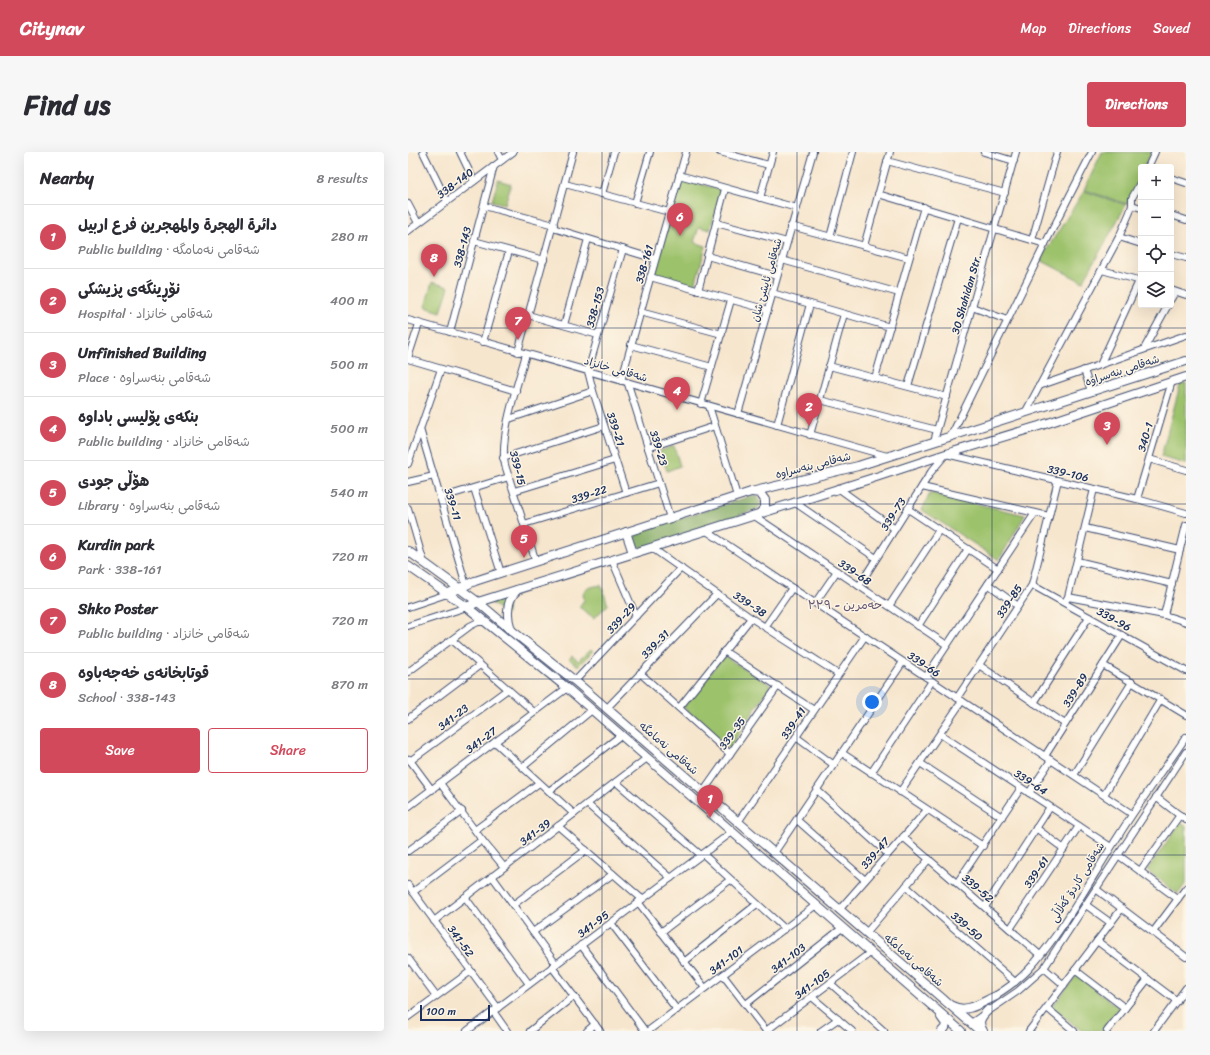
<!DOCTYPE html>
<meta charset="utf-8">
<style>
:root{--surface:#fff;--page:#f7f7f7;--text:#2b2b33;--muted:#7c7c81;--line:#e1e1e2;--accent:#d1495b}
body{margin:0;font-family:Sriracha,"Playpen Sans Arabic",sans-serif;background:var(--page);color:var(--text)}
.controls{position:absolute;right:12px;top:12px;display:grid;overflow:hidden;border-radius:4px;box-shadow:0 4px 16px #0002}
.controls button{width:36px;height:36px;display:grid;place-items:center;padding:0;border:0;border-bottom:1px solid var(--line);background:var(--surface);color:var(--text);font:20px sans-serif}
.scale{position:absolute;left:12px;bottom:10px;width:70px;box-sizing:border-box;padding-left:4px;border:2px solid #1b2f5e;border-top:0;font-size:11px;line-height:14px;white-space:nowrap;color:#1b2f5e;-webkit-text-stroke:3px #fcf5e5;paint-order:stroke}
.you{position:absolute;left:464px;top:550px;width:14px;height:14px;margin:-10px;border:3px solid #fff;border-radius:50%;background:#1a73e8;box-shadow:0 0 0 6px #1a73e833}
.badge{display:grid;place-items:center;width:26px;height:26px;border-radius:50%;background:var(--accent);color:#fff;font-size:13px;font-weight:700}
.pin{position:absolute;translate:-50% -33px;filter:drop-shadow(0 1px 2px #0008)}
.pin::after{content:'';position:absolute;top:21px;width:14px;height:12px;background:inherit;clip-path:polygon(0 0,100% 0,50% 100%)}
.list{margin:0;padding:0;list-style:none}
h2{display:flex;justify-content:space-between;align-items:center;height:52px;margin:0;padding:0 16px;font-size:17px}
h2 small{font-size:13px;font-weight:400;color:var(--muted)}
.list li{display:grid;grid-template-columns:26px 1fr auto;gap:12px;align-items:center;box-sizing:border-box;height:64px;padding:0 16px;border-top:1px solid var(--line)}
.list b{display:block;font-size:15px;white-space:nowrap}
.list p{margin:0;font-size:13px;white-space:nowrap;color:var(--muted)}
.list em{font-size:13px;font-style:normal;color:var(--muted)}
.actions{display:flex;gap:8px;padding:12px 16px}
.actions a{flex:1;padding:9px 0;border:1px solid var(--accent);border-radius:4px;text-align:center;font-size:14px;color:var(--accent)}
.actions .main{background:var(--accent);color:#fff}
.icon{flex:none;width:22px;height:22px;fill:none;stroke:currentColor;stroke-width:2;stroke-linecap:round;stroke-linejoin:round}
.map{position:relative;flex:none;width:778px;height:879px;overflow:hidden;border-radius:4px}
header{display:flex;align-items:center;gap:24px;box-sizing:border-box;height:56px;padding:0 20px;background:var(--accent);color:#fff}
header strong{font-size:19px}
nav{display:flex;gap:22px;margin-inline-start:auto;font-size:14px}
.intro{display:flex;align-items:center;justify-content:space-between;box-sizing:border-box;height:96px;padding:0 24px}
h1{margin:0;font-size:28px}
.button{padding:10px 18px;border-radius:4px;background:var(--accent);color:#fff;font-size:14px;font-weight:700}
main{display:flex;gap:24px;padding:0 24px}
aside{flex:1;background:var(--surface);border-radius:4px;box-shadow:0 4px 16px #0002}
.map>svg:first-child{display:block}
.green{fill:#9dc26c;stroke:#5c7865}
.forest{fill:#7ea860;stroke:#4c6c5f}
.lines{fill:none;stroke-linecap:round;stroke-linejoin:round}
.minor-casing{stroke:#3c4a6f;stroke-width:8}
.major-casing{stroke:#3c4a6f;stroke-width:10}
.minor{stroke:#fff;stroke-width:6}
.major{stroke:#fff;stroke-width:8}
.grid{fill:none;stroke:#1b2f5e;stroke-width:1;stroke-opacity:0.55}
.labels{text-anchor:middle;stroke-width:3;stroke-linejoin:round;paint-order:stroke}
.street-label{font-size:11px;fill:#1b2f5e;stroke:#fcf5e5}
.neighbourhood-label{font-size:12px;fill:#635572;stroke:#fcf5e5}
</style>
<header>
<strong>Citynav</strong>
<nav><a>Map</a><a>Directions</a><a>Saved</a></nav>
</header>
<div class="intro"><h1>Find us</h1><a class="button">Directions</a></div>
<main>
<aside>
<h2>Nearby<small>8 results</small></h2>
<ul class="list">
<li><span class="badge">1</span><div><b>دائرة الهجرة والمهجرين فرع اربيل</b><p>Public building · شەقامی نەمامگە</p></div><em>280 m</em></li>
<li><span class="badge">2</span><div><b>نۆڕینگەی پزیشکی</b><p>Hospital · شەقامی خانزاد</p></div><em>400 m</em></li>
<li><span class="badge">3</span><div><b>Unfinished Building</b><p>Place · شەقامی بنەسراوە</p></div><em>500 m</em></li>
<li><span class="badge">4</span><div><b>بنکەی پۆلیسی باداوە</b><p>Public building · شەقامی خانزاد</p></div><em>500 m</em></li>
<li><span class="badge">5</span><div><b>هۆڵی جودی</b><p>Library · شەقامی بنەسراوە</p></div><em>540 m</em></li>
<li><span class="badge">6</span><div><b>Kurdin park</b><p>Park · 338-161</p></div><em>720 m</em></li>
<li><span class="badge">7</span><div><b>Shko Poster</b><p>Public building · شەقامی خانزاد</p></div><em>720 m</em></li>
<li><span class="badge">8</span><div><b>قوتابخانەی خەجەباوە</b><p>School · 338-143</p></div><em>870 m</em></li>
</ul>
<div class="actions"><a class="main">Save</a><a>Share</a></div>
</aside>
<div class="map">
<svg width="778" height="879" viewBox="0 0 778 879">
<rect width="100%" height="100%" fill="#fcf5e5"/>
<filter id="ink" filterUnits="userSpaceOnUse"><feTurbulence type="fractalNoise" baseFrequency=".025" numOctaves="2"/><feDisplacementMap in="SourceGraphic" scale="8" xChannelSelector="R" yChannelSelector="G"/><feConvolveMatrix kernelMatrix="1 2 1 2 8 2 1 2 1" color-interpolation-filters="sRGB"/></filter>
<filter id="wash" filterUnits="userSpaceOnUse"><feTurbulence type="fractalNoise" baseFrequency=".012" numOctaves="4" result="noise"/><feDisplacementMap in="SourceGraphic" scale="16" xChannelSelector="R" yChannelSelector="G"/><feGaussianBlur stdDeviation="0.9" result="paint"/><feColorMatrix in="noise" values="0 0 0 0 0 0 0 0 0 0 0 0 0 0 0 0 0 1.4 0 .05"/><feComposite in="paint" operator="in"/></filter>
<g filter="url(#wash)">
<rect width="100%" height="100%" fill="#f7e6ce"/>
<g class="green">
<path d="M694 0H744L736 15H733V22L719 52 676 38Z"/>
<path d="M273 27 314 38 302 78 291 75 286 90 298 94 287 133 246 122Z"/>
<path d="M90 28 103 32 97 52 84 49Z"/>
<path d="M676 39 718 53 675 130 632 108Z"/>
<path d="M24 130 41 135 33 160 17 155Z"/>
<path d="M778 231V312L753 305 772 233Z"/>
<path d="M266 294 272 314 259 319 252 299Z"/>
<path d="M522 341 617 363 591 408 514 358Z"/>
<path d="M193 433 200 453 186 466 171 455 176 448C176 446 175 444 175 442 176 435 188 434 193 433Z"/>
<path d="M100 445 99 462 84 452 85 449Z"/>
<path d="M183 497 185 499 170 514 161 507 164 504 170 509Z"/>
<path d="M316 504 363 533 321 597 275 555Z"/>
<path d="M773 670 778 674V731L770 742 739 718Z"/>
<path d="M669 823 711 856 693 879H674L644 855Z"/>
</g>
<path class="forest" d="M343 344 350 345C359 358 343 359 334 362 330 364 326 366 322 368L232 396C225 392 225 384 231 380Z"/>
</g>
<g filter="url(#ink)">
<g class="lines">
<defs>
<g id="minor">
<path d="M15 0 39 49"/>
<path d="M52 0 66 29"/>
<path d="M90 0 94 8"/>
<path d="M312 0 361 13"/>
<path d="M576 0 606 9"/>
<path d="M479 9 597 41"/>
<path d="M740 15 747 0"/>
<path d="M271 23 389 56"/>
<path d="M763 26 778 31"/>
<path d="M157 32 261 60"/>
<path d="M194 42 206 0"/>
<path d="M470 42 637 92"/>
<path d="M352 46 365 0"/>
<path d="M227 51 242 0"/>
<path d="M0 52 10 71"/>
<path d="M724 53 733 56"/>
<path d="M76 54 146 73"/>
<path d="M763 63 778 68"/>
<path d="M308 71 379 90"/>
<path d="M383 74 501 106"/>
<path d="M145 76 247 107"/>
<path d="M0 79 105 0"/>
<path d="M422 85 445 0"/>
<path d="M711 85 733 92"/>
<path d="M624 88 649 0"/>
<path d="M66 89 136 108"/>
<path d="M456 94 482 0"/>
<path d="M215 97 180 219 185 239 218 341"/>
<path d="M763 102 778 106"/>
<path d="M299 104 369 124"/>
<path d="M374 108 491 141"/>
<path d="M694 118 733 129"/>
<path d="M242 125 360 158"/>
<path d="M763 138 778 143"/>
<path d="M290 139 317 37"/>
<path d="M364 141 482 175"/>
<path d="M763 147 767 140"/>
<path d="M564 155 599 168"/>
<path d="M232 160 314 182"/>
<path d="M120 163 190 183"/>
<path d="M0 168 479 304"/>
<path d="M156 173 180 87"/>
<path d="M42 180 86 14"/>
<path d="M75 190 101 99"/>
<path d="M223 193 304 215"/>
<path d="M736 197 760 153"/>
<path d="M110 200 165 0"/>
<path d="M118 202C110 231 91 285 97 313L128 410"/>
<path d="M0 206 11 172"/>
<path d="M0 207 108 239"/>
<path d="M692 213 731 129"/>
<path d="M421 214 539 245"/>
<path d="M676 218 683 239"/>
<path d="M467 226 516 55"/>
<path d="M213 229 278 0"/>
<path d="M220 232 262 366"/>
<path d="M500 234 550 66"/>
<path d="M631 234 778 183"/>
<path d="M412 248 529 278"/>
<path d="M293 252 323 148"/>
<path d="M301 254 329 344"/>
<path d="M617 261 711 85 722 60 724 53V46L733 29"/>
<path d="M330 262 405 0"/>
<path d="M101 267 185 239"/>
<path d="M369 273 402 152"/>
<path d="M12 277 58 433"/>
<path d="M402 283 436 162"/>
<path d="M543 284 637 92 684 0"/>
<path d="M526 289 608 0"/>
<path d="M240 296 307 274"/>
<path d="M95 306 196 274"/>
<path d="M741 307 778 318"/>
<path d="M0 312 33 217"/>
<path d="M0 330 26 324"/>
<path d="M514 335 641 364"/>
<path d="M66 336 93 421"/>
<path d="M430 336 487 377"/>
<path d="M106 339 207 308"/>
<path d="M32 346 101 325"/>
<path d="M729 347 764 229"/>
<path d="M386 350 468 406"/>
<path d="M0 356 16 411"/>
<path d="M500 357 590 417"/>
<path d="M345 363 539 493"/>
<path d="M116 372 251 331"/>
<path d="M677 376 772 398"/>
<path d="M297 378 724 662"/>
<path d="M244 396 343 466 430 522"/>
<path d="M204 408 228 464"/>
<path d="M669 409 764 432"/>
<path d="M580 432 610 454"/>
<path d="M624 433 778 519"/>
<path d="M451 434 523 320 538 302 729 347 778 361"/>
<path d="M660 445 756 463 778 470"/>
<path d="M658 448 660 445 686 337"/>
<path d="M407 451 429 419"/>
<path d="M481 454 531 378"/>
<path d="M0 455 39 442"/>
<path d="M756 463 778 373"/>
<path d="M0 474 59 455"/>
<path d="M510 474 560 397"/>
<path d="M357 475 384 436"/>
<path d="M44 488 126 560"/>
<path d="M316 499 406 558"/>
<path d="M571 513 657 572"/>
<path d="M695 513 778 563"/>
<path d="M0 520 62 474 70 470H76"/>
<path d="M232 521 322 602"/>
<path d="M518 525 627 361"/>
<path d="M167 529 273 416"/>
<path d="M549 546 624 433 650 328"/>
<path d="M626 551 681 465"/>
<path d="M199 556 309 442"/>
<path d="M271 556 343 466"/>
<path d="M0 567 72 513"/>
<path d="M532 582 703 695"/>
<path d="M388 585 426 613"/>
<path d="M87 590 166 662"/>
<path d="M434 601 575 694"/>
<path d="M637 604 714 483"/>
<path d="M1 607 24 638"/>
<path d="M2 609 100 537"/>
<path d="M512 611 594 665"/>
<path d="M115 615 184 558"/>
<path d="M463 621 524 529"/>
<path d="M666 623 724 530"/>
<path d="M208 630 293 703"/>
<path d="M32 631 74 688 96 715"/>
<path d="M409 638 480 702"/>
<path d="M141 639 213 583"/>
<path d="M295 640 370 534"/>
<path d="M492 640 554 549"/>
<path d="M621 641 643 608"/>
<path d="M696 643 753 547"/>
<path d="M748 645 778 668"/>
<path d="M179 652 263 726"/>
<path d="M0 655 159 536"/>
<path d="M389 668 457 728"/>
<path d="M330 670 457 484"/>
<path d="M150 674 234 747"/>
<path d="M628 676 656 697"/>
<path d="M67 678 131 631"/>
<path d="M495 685 632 803"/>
<path d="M0 699 54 659"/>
<path d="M366 701 495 510"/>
<path d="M295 702 377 777"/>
<path d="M710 703 770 747"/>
<path d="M732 719 772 663"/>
<path d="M84 724 148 812"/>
<path d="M549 731 613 636"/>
<path d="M0 733 90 856"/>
<path d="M498 734 607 830"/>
<path d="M688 737 778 805"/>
<path d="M5 740 74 688"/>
<path d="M57 745 121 832"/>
<path d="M230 750 297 836"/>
<path d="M105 753 178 698"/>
<path d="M678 753 703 771"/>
<path d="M577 755 642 655"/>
<path d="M431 758 519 658"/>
<path d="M26 769 239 606"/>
<path d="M203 771 269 858"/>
<path d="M602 777 671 674"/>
<path d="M125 780 205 722"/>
<path d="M253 780 322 728"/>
<path d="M745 780 778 736"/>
<path d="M458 781 521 707"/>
<path d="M689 789 769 849"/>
<path d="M173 793 237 879"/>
<path d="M0 806 28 844"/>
<path d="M276 810 349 752"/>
<path d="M144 815 192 879"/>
<path d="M636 816 656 833"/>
<path d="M667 818 717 856"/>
<path d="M315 823 358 879 462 801"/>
<path d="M422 831 476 879"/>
<path d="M404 845 444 879"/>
<path d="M585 845C598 837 611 828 621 817 657 777 682 728 711 683 732 649 756 618 778 585"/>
<path d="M338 852 434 776"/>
<path d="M639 856 666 879"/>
<path d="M85 859 99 879"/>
<path d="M0 865 63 819"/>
<path d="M563 871 610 839 636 816 778 600"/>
<path d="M59 879 324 680"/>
<path d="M122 879 166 844"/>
<path d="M179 879 187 872"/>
<path d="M240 879 408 753"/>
<path d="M413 879 430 867"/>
<path d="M621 879 714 756"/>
<path d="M699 879 740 827"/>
<path d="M746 879 778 836"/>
</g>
<g id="major">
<path d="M344 340 352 341 357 348V356L352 361"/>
<path d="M218 380 225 401"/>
<path d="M0 399 70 450 103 478 167 529 572 879"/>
<path d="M0 414 59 455 159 536 553 879"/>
<path d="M39 442 67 429 343 340 450 314 778 209"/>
<path d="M59 455 70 450 462 327 538 302 631 274 778 225"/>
<path d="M103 478C98 463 98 449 109 438"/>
<path d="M544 854C559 862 574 850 588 844"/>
<path d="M533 865 538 872 537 876 534 879"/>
<path d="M575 879C569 870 573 865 580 858"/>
</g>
</defs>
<use href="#minor" class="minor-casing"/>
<use href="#major" class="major-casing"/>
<use href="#minor" class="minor"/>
<use href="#major" class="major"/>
</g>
</g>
<path class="grid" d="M194 0V879M389 0V879M584 0V879M0 176H778M0 352H778M0 527H778M0 703H778"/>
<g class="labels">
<g class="street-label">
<text transform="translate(47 31) rotate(-37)" y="4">338-140</text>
<text transform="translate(54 95) rotate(-75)" y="4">338-143</text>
<text transform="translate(236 112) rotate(-74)" y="4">338-161</text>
<text transform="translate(358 128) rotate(-74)" y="4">شەقامی ئایشێ شان</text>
<text transform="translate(558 142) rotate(-74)" y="4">30 Shahidan Str.</text>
<text transform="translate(187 155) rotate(-74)" y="4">338-153</text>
<text transform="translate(208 217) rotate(16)" y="4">شەقامی خانزاد</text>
<text transform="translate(714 218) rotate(-18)" y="4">شەقامی بنەسراوە</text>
<text transform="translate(208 277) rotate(72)" y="4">339-21</text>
<text transform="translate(737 285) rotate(-74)" y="4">340-1</text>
<text transform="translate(251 296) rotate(73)" y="4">339-23</text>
<text transform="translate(405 313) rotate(-14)" y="4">شەقامی بنەسراوە</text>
<text transform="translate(110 316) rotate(76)" y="4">339-15</text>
<text transform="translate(660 321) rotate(13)" y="4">339-106</text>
<text transform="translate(181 342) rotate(-17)" y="4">339-22</text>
<text transform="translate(45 352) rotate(73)" y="4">339-11</text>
<text transform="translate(485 362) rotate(-57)" y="4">339-73</text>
<text transform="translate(447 420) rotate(34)" y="4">339-68</text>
<text transform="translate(601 449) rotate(-56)" y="4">339-85</text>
<text transform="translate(342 452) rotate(34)" y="4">339-38</text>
<text transform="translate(213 466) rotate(-47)" y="4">339-29</text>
<text transform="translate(706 467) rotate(29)" y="4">339-96</text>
<text transform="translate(247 492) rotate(-46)" y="4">339-31</text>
<text transform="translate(516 512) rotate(34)" y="4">339-66</text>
<text transform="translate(667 538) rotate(-58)" y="4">339-89</text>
<text transform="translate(45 565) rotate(-37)" y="4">341-23</text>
<text transform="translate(385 571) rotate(-56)" y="4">339-41</text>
<text transform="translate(324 581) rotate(-54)" y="4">339-35</text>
<text transform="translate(73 588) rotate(-37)" y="4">341-27</text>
<text transform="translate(261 596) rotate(41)" y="4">شەقامی نەمامگە</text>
<text transform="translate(623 630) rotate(33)" y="4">339-64</text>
<text transform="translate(127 680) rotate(-37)" y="4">341-39</text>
<text transform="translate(467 701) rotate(-49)" y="4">339-47</text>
<text transform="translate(628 720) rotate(-56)" y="4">339-61</text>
<text transform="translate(669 730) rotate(-58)" y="4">شەقامی کاردۆ گەڵاڵی</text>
<text transform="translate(570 736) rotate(41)" y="4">339-52</text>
<text transform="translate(185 772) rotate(-37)" y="4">341-95</text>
<text transform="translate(559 774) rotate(41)" y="4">339-50</text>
<text transform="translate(53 789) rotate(54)" y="4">341-52</text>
<text transform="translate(380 806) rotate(-38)" y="4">341-103</text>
<text transform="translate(318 808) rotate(-37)" y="4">341-101</text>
<text transform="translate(506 808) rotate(41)" y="4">شەقامی نەمامگە</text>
<text transform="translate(404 832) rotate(-37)" y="4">341-105</text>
</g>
<g class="neighbourhood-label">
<text x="437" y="457">حەمرین - ٣٣٩</text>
</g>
</g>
</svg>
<div class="controls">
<button>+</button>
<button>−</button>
<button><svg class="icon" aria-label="locate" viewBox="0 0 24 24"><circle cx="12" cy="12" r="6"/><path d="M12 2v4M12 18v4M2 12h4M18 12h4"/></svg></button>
<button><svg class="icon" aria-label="layers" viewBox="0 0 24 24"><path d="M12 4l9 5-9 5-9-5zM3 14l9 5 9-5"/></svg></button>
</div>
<div class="scale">100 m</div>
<div class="you"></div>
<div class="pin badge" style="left:302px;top:666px">1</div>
<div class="pin badge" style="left:401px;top:274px">2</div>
<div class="pin badge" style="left:699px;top:293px">3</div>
<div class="pin badge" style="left:269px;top:258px">4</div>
<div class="pin badge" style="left:116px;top:406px">5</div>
<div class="pin badge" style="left:272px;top:84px">6</div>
<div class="pin badge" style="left:110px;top:188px">7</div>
<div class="pin badge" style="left:26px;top:125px">8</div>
</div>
</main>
